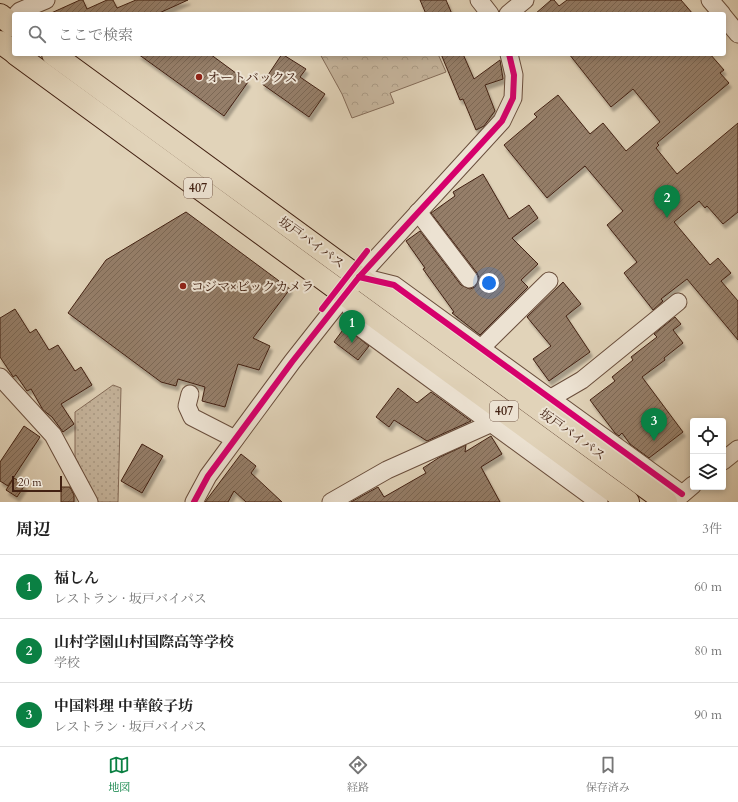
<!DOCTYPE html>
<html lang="ja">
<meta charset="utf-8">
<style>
:root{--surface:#fff;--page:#f2f2f2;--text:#222;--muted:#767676;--line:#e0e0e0;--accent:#0b8043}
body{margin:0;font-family:Cardo,"Noto Serif JP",serif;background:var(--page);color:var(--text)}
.controls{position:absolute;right:12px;bottom:12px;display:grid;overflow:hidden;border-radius:4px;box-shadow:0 2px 6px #0003}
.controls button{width:36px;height:36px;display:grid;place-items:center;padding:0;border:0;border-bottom:1px solid var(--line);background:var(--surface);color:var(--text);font:20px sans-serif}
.scale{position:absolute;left:12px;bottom:10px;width:50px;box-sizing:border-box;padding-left:4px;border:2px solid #422112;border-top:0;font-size:11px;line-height:14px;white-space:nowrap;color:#422112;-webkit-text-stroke:3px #ece2d2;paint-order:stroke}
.you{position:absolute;left:489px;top:283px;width:14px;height:14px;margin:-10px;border:3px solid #fff;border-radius:50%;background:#1a73e8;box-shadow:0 0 0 6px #1a73e833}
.badge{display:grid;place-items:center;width:26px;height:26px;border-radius:50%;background:var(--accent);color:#fff;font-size:13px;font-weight:700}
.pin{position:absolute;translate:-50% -33px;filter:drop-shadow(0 1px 2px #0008)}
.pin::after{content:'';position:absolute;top:21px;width:14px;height:12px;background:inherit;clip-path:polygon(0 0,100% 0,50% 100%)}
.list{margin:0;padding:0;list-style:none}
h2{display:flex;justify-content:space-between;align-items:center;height:52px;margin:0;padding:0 16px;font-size:17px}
h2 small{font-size:13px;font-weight:400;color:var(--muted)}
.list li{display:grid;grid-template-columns:26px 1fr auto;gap:12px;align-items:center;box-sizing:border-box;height:64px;padding:0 16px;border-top:1px solid var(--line)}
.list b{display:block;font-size:15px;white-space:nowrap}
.list p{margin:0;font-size:13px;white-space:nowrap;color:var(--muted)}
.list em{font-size:13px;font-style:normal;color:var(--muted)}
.icon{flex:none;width:22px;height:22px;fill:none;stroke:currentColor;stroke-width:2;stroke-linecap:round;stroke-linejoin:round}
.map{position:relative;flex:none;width:738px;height:502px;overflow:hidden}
.search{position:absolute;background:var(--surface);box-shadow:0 2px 6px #0003;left:12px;right:12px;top:12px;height:44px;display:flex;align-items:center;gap:10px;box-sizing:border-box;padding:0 14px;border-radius:4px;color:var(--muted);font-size:15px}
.sheet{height:244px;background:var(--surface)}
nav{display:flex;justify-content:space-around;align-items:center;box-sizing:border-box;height:56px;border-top:1px solid var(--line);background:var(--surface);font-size:11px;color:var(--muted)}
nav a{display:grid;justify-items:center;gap:2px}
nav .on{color:var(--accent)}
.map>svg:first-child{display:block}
.forest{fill:url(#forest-crowns);stroke:#846b58}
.park{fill:url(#park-dots);stroke:#846b58}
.building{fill:url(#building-hatch);stroke:#422112;filter:url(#shadow)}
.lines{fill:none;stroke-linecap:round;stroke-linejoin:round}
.minor-casing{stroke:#6a4e3c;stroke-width:19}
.highway-casing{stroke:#422112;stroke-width:24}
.minor{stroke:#ece2d2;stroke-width:17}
.highway{stroke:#e1d3b9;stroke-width:22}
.cycleway-casing{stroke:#ece2d2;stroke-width:8}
.cycleway{stroke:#d6006c;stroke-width:6}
.poi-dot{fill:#8f2418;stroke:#ece2d2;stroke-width:1.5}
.labels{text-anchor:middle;stroke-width:4;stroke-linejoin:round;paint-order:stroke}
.shield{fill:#ece2d2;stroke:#755b4c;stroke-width:1}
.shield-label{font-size:12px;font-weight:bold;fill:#422112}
.poi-label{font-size:13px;fill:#422112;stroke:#ece2d2;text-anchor:start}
.street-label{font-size:13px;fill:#422112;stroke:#ece2d2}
</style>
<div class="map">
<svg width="738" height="502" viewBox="0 0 738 502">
<defs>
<pattern id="forest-crowns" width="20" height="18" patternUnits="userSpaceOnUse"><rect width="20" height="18" fill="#c6b59d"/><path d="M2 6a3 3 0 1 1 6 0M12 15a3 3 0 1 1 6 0" fill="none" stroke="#ab9b86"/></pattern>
<pattern id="park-dots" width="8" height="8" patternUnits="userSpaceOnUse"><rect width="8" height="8" fill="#c6b59d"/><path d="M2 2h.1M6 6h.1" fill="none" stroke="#ab9b86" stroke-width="1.8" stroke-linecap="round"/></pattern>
<pattern id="building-hatch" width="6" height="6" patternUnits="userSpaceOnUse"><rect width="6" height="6" fill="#957e69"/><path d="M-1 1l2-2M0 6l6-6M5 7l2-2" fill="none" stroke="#7b6755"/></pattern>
<filter id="shadow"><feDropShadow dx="2.5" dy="4.5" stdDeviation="1" flood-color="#0004"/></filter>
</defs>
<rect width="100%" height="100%" fill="#e1d3b9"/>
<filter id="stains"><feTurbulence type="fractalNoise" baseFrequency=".005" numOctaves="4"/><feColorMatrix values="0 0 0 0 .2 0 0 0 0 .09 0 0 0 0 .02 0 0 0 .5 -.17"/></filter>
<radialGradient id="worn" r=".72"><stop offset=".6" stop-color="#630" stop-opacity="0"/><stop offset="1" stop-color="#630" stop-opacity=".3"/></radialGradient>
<path class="forest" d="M320 54H438L446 72 390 93 394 103 352 118 342 94Z"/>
<path class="park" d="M113 385 121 388 118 502H98L75 457V412Z"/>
<g class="building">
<path d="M80 0H83L87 9 107 0H113L117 8 136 0H188L157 14H49Z"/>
<path d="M420 0H446L452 14H426Z"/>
<path d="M551 0H554L559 6 567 0H681L693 14H535Z"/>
<path d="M138 54H210L248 82 224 116Z"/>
<path d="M282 54 306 69 300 77 325 94 309 117 262 84Z"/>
<path d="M441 54H463L474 79 500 60 503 79 485 85 495 111 484 126 476 130 463 99 460 100Z"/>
<path d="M569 54H710L724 70 720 73 729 83 657 143 659 145 656 148 677 174 738 123V212L723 224 707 206 705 208 699 201 674 222 710 265 718 258 731 273 721 281 738 301V340L687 279 661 299 663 301 653 310 624 273 637 262 607 225 623 211 585 166 547 198 504 145 537 117 534 114 558 95 590 134 603 123 626 151 660 122 633 89 611 107Z"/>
<path d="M483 174 509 219 529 205 538 218 512 238 538 264 521 280 528 287 480 335 452 313 454 312 423 269 425 268 406 241 420 231 461 285 470 289 475 287 479 278 477 273 431 213 455 196 453 192Z"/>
<path d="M186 212 290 289 253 338 270 346 259 370 238 364 225 407 202 401 205 387 178 379 176 386 161 382 68 313 106 260Z"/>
<path d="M563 282 581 304 566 316 590 352 549 381 533 359 551 346 527 317Z"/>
<path d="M15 309 30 333 36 329 49 350 58 345 75 371 81 367 92 385 61 404 74 424 63 432 52 417 43 410 31 389 27 391 16 375 13 377 12 375 0 357V318Z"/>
<path d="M675 317 681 324 673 330 683 343 664 358 665 360 642 377 683 432 649 458 630 444 622 433 619 436 615 433 590 400 615 381 612 377 633 360 631 357 657 337 654 334Z"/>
<path d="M345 327 369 346 358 360 334 342Z"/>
<path d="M398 388 417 403 431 392 471 421 427 441 394 420 389 427 376 417Z"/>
<path d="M24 426 40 437 8 486 0 481V462Z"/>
<path d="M491 436 502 454 481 467 500 502H351L378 487 384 497 426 473 423 468 440 457 466 445 465 452Z"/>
<path d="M142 444 163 456 142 493 121 481Z"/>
<path d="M241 454 256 466 251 473 282 502H246L234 491 228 502H205Z"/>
<path d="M14 478 25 485 17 497 6 490Z"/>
<path d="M61 487H70L74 495V502H61Z"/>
</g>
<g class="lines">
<defs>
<g id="minor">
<path d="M479 0 490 14"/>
<path d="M710 0 722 14"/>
<path d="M17 14 20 11 46 0"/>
<path d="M508 14 525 0"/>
<path d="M724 17 738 34"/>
<path d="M418 212 469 279"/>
<path d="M362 277 394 285 682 494"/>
<path d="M345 295 358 326 599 502"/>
<path d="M481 348 549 281"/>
<path d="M0 377 53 435 89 502"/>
<path d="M190 394 187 406 192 417 235 439"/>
<path d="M551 398 582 380 678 302"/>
<path d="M723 461 738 449"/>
<path d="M194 502 208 476 292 362 359 277 502 121 513 98 514 75 509 54"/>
<path d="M331 502 387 470 492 423"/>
<path d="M673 502 693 485"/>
</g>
<g id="highway">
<path d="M0 15 14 26"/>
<path d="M0 42 14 52"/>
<path d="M16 54 628 502"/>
<path d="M53 54 666 502"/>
</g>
</defs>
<use href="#minor" class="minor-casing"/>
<use href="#highway" class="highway-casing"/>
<use href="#minor" class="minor"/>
<use href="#highway" class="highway"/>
<defs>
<g id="cycleway">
<path d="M359 277 394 285 682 494"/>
<path d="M322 309 367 251"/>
<path d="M194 502 208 476 292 362 359 277 502 121 513 98 514 75 509 54"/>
</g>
</defs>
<use href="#cycleway" class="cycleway-casing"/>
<use href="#cycleway" class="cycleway"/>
</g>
<g class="poi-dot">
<circle cx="199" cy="77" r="4"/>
<circle cx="183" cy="286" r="4"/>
</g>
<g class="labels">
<g class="shield">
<rect x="184" y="178" width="28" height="20" rx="3"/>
<rect x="490" y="401" width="28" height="20" rx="3"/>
</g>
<g class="shield-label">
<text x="198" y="192">407</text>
<text x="504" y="415">407</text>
</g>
<g class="poi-label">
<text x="207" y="82">オートバックス</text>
<text x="191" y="291">コジマ×ビックカメラ</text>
</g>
<g class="street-label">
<text transform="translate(312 242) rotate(36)" y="5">坂戸バイパス</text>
<text transform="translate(573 434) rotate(36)" y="5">坂戸バイパス</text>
</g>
</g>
<rect width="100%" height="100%" filter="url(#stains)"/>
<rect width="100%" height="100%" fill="url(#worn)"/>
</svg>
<div class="controls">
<button><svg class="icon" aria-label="locate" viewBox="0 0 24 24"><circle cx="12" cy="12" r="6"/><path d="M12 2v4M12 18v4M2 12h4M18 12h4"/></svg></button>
<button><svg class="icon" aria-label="layers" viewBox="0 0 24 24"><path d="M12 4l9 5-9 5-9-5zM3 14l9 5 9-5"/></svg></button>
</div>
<div class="scale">20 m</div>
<div class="you"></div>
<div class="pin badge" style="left:352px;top:343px">1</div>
<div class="pin badge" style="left:667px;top:218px">2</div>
<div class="pin badge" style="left:654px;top:441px">3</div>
<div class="search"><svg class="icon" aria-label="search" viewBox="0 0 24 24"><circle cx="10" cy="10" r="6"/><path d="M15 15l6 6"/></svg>ここで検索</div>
</div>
<section class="sheet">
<h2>周辺<small>3件</small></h2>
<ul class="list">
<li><span class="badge">1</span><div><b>福しん</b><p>レストラン · 坂戸バイパス</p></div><em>60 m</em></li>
<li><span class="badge">2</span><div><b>山村学園山村国際高等学校</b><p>学校</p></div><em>80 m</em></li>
<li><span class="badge">3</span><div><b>中国料理 中華餃子坊</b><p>レストラン · 坂戸バイパス</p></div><em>90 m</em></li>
</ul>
</section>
<nav>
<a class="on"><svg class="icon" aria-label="map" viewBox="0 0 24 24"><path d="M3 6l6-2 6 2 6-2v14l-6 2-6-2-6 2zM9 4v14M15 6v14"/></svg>地図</a>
<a><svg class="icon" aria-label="directions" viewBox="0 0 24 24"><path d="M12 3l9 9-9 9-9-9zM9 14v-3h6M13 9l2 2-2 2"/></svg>経路</a>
<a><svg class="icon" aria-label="saved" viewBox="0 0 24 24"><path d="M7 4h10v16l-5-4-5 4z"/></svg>保存済み</a>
</nav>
